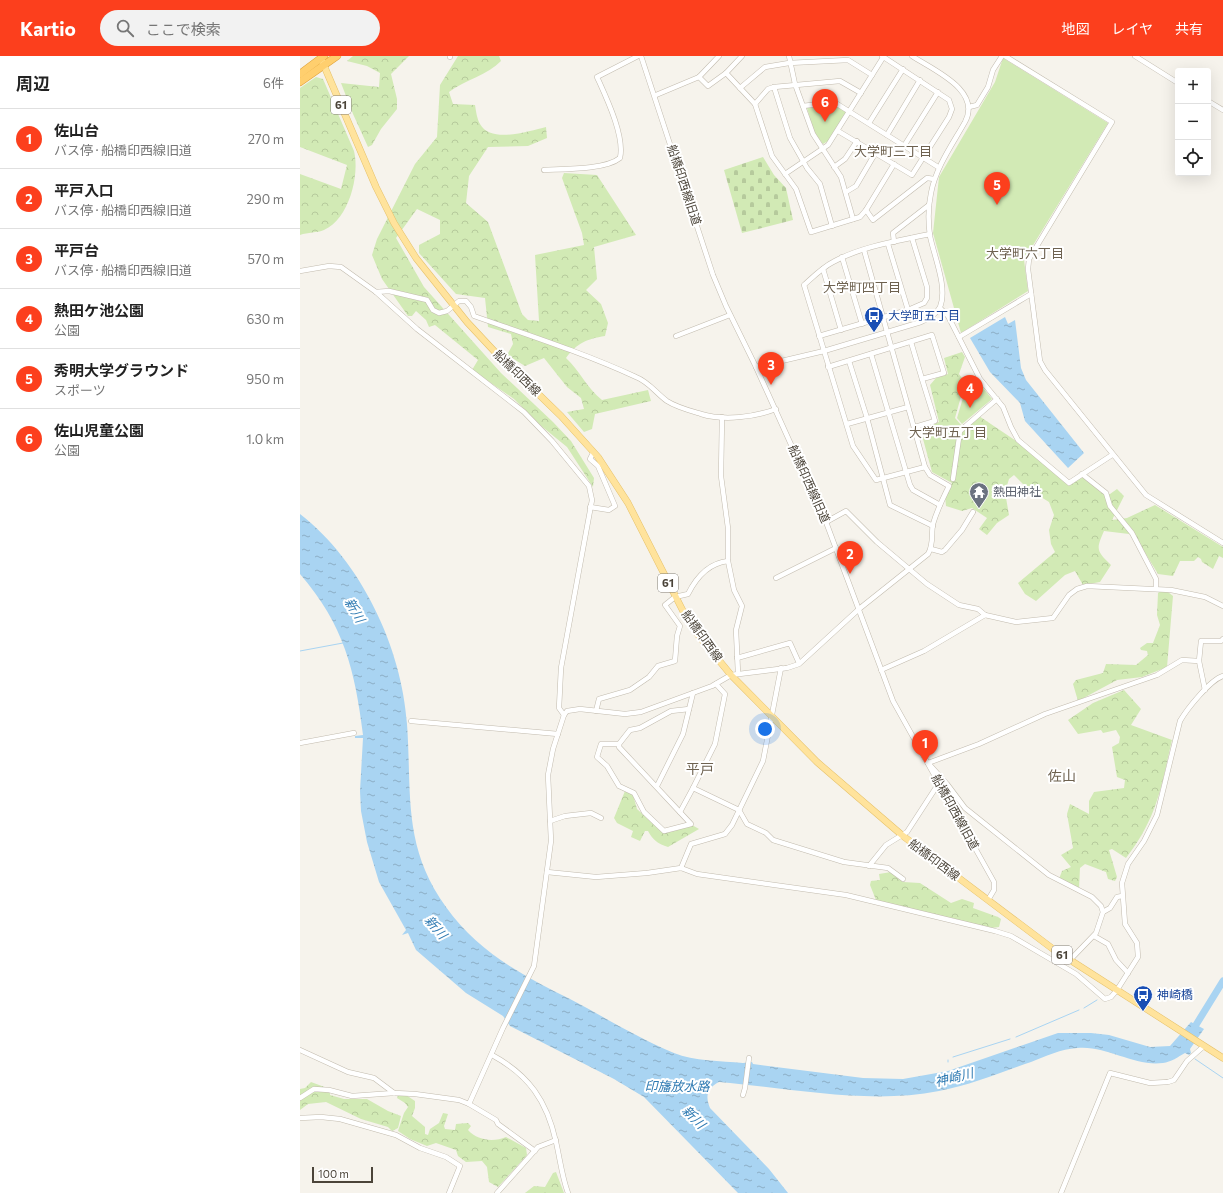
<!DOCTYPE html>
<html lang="ja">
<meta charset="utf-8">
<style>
:root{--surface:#fff;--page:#f2f2f2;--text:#222;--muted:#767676;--line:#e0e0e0;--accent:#fc3f1d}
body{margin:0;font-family:Commissioner,"Noto Sans JP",sans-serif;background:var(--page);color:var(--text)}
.controls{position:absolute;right:12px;top:12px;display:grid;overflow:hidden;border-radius:4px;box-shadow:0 4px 16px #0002}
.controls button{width:36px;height:36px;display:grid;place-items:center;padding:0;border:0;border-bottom:1px solid var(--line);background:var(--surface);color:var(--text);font:20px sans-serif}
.scale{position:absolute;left:12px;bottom:10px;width:61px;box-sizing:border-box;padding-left:4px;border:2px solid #4b4439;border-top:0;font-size:11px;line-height:14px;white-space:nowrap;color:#4b4439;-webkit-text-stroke:3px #fff;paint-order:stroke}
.you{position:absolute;left:465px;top:673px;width:14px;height:14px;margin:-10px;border:3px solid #fff;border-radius:50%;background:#1a73e8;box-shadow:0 0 0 6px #1a73e833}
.badge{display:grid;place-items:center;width:26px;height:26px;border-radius:50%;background:var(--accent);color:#fff;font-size:13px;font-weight:700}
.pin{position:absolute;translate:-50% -33px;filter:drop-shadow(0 1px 2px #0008)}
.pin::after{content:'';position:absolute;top:21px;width:14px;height:12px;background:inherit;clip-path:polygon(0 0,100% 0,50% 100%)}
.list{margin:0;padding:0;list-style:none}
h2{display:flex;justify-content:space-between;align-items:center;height:52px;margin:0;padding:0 16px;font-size:17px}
h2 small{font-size:13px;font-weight:400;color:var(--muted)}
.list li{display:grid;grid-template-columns:26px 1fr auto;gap:12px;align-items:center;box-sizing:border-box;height:60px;padding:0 16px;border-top:1px solid var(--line)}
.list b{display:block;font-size:15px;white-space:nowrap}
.list p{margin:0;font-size:13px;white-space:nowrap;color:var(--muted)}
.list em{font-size:13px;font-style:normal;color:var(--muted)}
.icon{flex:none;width:22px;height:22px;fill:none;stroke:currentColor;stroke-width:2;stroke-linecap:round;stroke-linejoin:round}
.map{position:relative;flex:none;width:923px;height:1137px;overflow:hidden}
header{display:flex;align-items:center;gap:24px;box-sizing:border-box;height:56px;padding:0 20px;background:var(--accent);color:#fff}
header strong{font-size:19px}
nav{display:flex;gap:22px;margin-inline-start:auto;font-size:14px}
.search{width:280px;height:36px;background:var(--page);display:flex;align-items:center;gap:10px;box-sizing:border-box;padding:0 14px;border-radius:22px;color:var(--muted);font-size:15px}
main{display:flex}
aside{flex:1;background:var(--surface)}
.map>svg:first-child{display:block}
.forest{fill:url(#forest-crowns)}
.cemetery{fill:url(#cemetery-stones)}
.park{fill:#d2eab5}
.water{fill:url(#water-ripples)}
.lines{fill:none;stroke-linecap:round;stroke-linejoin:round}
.stream{stroke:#a9d4f2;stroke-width:1}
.river{stroke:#a9d4f2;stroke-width:7}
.minor-casing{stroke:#c2bbae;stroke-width:5.5}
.major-casing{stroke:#e6c16a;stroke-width:7}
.highway-casing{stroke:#e0a43c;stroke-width:8}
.minor{stroke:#fff;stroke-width:4.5}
.major{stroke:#ffe39c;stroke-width:6}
.highway{stroke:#ffcf6e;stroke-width:7}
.labels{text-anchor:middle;stroke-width:4;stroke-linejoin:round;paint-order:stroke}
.shield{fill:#fff;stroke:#817c74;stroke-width:1}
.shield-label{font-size:11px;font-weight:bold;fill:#4b4439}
.street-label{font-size:12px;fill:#4b4439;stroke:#fff}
.transit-label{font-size:12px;fill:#164399;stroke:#fff;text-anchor:start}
.worship-label{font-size:12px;fill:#5b616d;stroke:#fff;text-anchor:start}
.neighbourhood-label{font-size:13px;fill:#6e6250;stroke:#fff}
.water-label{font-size:13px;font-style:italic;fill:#2e7ab2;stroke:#fff}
.quarter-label{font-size:14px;fill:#6e6250;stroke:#fff}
</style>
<header>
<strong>Kartio</strong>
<div class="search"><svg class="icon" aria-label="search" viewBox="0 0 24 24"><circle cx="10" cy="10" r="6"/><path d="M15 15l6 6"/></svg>ここで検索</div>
<nav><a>地図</a><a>レイヤ</a><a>共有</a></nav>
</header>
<main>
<aside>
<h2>周辺<small>6件</small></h2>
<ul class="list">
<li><span class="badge">1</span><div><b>佐山台</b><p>バス停 · 船橋印西線旧道</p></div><em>270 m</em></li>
<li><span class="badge">2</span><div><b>平戸入口</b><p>バス停 · 船橋印西線旧道</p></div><em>290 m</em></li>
<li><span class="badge">3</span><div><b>平戸台</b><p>バス停 · 船橋印西線旧道</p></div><em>570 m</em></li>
<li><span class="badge">4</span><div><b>熱田ケ池公園</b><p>公園</p></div><em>630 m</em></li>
<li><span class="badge">5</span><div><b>秀明大学グラウンド</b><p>スポーツ</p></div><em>950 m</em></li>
<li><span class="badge">6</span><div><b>佐山児童公園</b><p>公園</p></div><em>1.0 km</em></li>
</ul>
</aside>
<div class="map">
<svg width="923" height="1137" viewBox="0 0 923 1137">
<defs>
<pattern id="forest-crowns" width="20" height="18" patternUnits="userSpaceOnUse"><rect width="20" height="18" fill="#d2eab5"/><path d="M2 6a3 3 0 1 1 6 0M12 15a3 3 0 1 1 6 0" fill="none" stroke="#b6ca9c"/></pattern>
<pattern id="cemetery-stones" width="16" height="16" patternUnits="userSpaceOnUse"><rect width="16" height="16" fill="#d2eab5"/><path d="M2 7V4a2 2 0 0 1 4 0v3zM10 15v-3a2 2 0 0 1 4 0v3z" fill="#b6ca9c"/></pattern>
<pattern id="water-ripples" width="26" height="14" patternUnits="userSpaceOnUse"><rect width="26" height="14" fill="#a9d4f2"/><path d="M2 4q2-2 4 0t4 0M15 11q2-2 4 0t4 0" fill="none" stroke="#8caec5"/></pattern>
</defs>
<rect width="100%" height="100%" fill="#f6f3ec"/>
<g class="forest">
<path d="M53 0H109L91 18 97 43V53L81 73 72 89 68 91 53 58 41 27 79 31 80 17 67 10 47 5Z"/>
<path d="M158 0H199L201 5C188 19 165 24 149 36L153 48 175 49C176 55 177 63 180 68 191 88 229 75 246 71L247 82 228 90 188 91 169 120 166 147 188 166 222 258 228 264 239 265 235 199 284 189 282 177 262 122 264 117 297 119 336 179 294 191 297 223 286 234 301 248 308 267 305 280C287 283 277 287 266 302 280 315 286 331 302 344L348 334 351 345 295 358 292 373 284 376 267 356 284 353 281 342 267 331 244 302 225 310 207 299 213 288 211 278 188 271 185 242 156 238 119 197V189L140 178V164L117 153 96 182 124 231 201 317 253 366 271 385 294 422 293 431 267 391 240 369 214 343 172 314 178 304 135 269 129 271 126 264 116 255 112 260H108L82 223 72 199 77 183 115 108 137 81 140 29Z"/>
<path d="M16 21 23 23 54 95C60 119 49 163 24 174 17 177 8 176 0 179V118L41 133 47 109 0 91V32Z"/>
<path d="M662 296 665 301 659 318 665 326 655 362 662 370 676 358 719 387 769 430 782 421 801 435 810 438 817 433 824 440 812 464 827 462 855 449 923 491V502L919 500 913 513 902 506 901 503 898 501 894 505H880L873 520 858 518 836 482 829 478 804 475C796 493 796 495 811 509L800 526 783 529 775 515 765 519 736 545 725 538 718 527 755 496 751 488 749 474 754 459 749 446 728 433 714 419 709 423 705 436 709 459 697 467 687 479 679 473 687 462 672 452 662 455 646 450 645 440 652 427 632 416 620 372 639 366 630 329 636 322 648 318 644 302Z"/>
<path d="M861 535 868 536 873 540 867 611 842 621 817 624 778 645 773 628 776 624 803 617 806 608 836 609 848 599 847 595 841 594 840 592 847 587H853L860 569 857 559 858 537Z"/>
<path d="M824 634 841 653 831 669 872 684C861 732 857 762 826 802L812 793 809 794 817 821 815 825 808 823 806 816 785 808 780 812 779 833 759 823 762 815 771 811 761 799 773 792 767 758 770 748 789 758V745L794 736 824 732 825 724 817 721 812 691 819 687 820 681 816 674 803 677 801 674 778 678 768 664 793 647Z"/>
<path d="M325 735 333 739 337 753 362 776 392 769 399 773 368 791C358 788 353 784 348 775H345L340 785 331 781 333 775 317 767 314 762Z"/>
<path d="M591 816 603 826 620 827 651 847 662 843 674 847 673 852 698 861 701 863 699 871 691 872 672 868 576 844 570 829 571 825 580 824 579 818Z"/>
<path d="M11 1026 30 1033V1039L44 1043H67L88 1055 101 1060 98 1072 92 1075 88 1071 61 1063 26 1046 8 1048 0 1054V1033L5 1032Z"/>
<path d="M98 1039H106L115 1045V1052L112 1060 125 1071V1078L128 1079 130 1073 139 1067 143 1057 148 1058 144 1070 145 1073 155 1074 156 1068 168 1067 171 1070 168 1074C178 1085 194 1086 206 1081L226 1092 227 1099 198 1131 189 1126 187 1111 182 1105 166 1106 158 1100 156 1094 136 1087 127 1090 110 1083 98 1075 104 1057 108 1051 105 1047 97 1042Z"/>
<path d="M256 1116 264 1137H225L234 1130 245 1131 253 1117Z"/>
</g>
<path class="cemetery" d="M463 101 474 119 486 132 493 164 442 177 424 114Z"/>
<g class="park">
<path d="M703 2 808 67 724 204 728 235 661 277 633 177 639 121 695 26Z"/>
<path d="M534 49 546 56 528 85 523 88 514 76 507 52Z"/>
<path d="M673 322 676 323 692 343 662 368 657 362 668 325Z"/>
</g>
<g class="water">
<path d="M705 261 708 268 715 264 721 312 726 324 784 397 768 412 725 365 720 347 690 316 670 282Z"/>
<path d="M0 458C61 505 102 592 107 668 112 737 102 790 146 851 178 896 222 919 270 943 304 961 338 982 374 997 394 1005 421 1005 443 1007L452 1006 453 1008 563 1022 603 1023 648 1015 758 977H791L809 979 850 991 870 990 891 966 904 973 890 993 891 997 889 999 885 997C878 1001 871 1006 863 1007 834 1011 807 989 777 992 761 993 746 1000 731 1006 701 1016 671 1029 639 1035 569 1049 489 1032 419 1026 407 1032 405 1040 410 1052L469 1113 488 1137H438L344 1041 314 1023 210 970 203 960 166 937 116 894 108 877 102 879 106 874 79 826 67 786 61 755 60 735 63 682H55V680L63 679C55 614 44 569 0 518Z"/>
</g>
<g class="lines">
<g class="stream">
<path d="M0 595 43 587"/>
<path d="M784 952 797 944"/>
<path d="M716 981 779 954"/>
<path d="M653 1001 710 983"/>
<path d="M895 1003 923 1022"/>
<path d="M648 1004V1006"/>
</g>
<path class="river" d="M891 977 923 925"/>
<defs>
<g id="minor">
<path d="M341 0 413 219 426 250 456 311 526 466 593 645 694 826V834L688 844"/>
<path d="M489 0 495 28 513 78 541 121 553 163"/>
<path d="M705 0 812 66 729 203 728 213 740 305 745 314 846 439 923 487"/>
<path d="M835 0 878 27"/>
<path d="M150 1V0"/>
<path d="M426 17 442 0"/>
<path d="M399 21 408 30 426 17 455 48 472 100 496 133 511 176 560 161 566 154 594 108"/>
<path d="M474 31 540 25 561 37"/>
<path d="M440 32 465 11 489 7 548 4 572 19"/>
<path d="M356 39 399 21 419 0"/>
<path d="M908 45 923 54"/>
<path d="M455 48 468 33 474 31 490 82 507 112 520 128 532 170"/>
<path d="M503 50 534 46 638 111"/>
<path d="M669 51 677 49 688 31 693 14 702 0"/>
<path d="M569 67 603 13"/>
<path d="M538 75 612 119 649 61 652 53 649 44 582 0"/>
<path d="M587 79 620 24"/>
<path d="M604 90 638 36"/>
<path d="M534 111 545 103 557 85"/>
<path d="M244 114C263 113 305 114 320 102 325 80 306 41 297 21L338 0"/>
<path d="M485 118 528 89 584 0"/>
<path d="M546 136 556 130 576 96"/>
<path d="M566 154 573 164 627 122 634 123"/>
<path d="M594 186 593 177 629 149"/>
<path d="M588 188 608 254"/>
<path d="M542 201 562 268"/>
<path d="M523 213 541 274"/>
<path d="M0 215 29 210 41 211 76 236 117 273 224 356 252 385 289 430 292 444 261 612 259 652 264 659"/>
<path d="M76 236 89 235 127 244 133 254 139 257 147 255 159 245H166L171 251 174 260C228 279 284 297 336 321 349 326 356 337 367 345 376 351 391 355 401 358 424 365 455 361 476 353"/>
<path d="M640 252 648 260 680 323 703 351 711 371 718 384 769 427 812 399"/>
<path d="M376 280 430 259"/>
<path d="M519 280 608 254 624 247 627 242V231L612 182"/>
<path d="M659 281 731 238"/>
<path d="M611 286 622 323"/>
<path d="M571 298 610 429 613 434 640 449"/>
<path d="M549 305 567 362 590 449 633 470"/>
<path d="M456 311 524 295 621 266C628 263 636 259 640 251 648 232 634 200 630 180 628 166 628 151 631 137 636 111 652 89 665 66 682 34 633 14 612 0"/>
<path d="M528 311 632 279 644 317 622 323 635 365 615 371"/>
<path d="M422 361 421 420 428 472V505L434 534 442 550 436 574 438 617"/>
<path d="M547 368 608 351"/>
<path d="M625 411 576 424 553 390 504 229C513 221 523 211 533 206 562 190 598 185 630 178"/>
<path d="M782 418 806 437 810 450 832 477 856 523V532"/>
<path d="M653 423 660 375 697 343"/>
<path d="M290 451 309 454 315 450 298 410 290 403 293 397"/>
<path d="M526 466 546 455 577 486 627 528 659 549 678 553 685 559"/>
<path d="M631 493 642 496 645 494 662 474 673 456"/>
<path d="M476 522 536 492"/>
<path d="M437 602 490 587 499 607"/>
<path d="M899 605 901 585H921L923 583"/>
<path d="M581 614 624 595 685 559 716 566 753 562 769 539 777 533 787 530 871 534 905 541 923 550"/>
<path d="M416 628 425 638 415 688 393 732 439 754 447 768 466 777 473 784 544 806 588 812 603 823"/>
<path d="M296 655 299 643 330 634 349 621 358 610 375 605 377 580 380 570 365 549 375 541 388 538C396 522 409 507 428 505"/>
<path d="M111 665 258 678"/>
<path d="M0 687 54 677"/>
<path d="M319 688H301L297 701 307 710 319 730 334 737 344 756 364 775 391 768 319 691V688L330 674 340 672 371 655 389 653"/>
<path d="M357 730 383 678 393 637"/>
<path d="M380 756 393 732"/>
<path d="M250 765 265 760 291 757 301 762"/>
<path d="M569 810 586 789 607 776 635 733 640 728"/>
<path d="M381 812 391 788 425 778 432 769 463 705 481 612"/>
<path d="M247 816 296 821 347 817 381 812 397 818 546 839 695 875 711 880 776 918 805 943 811 941 817 934 838 901 837 887 825 868 822 827 828 808 844 785 857 759 880 665C887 653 910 624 923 620"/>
<path d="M803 856 810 852 817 841 822 840"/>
<path d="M794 880 808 888 816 904 828 917"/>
<path d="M770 904 796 877 803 856 801 850 792 841 749 819 680 764 665 752 647 728 628 707 679 688 745 658 857 619 882 604 899 605 905 634"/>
<path d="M0 994 48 1016 74 1022 94 1037"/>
<path d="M192 999C229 1019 247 1045 256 1086 260 1103 262 1121 268 1137"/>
<path d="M443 1039 445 1032 449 1002"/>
<path d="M0 1042 14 1033 29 1034 52 1040 94 1037 115 1038 159 1044 169 1048 203 972 234 910 251 785 248 719 253 693 264 659 267 655 280 653 325 658 341 656 412 630 431 619 487 612 499 608 559 553 628 498C634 488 631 478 633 468 637 454 643 442 649 430L630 419 625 411 564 194"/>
<path d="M169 1048 196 1064 198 1068 235 1095"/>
<path d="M0 1062 21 1061 40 1063 96 1079 120 1092 146 1101 160 1110 149 1137"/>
<path d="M197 1137 238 1091 256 1084"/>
<path d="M761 1137 810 1017 850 1027 868 1026 874 1024 887 1005 904 990"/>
</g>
<path id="major" d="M22 5 76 131 94 167 116 202 167 266 195 296 261 360 298 401 328 447 383 555 399 580 431 619 517 706 603 780 753 893 923 1002"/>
<g id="highway">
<path d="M0 18 24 0"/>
<path d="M0 26 37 0"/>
</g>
</defs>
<use href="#minor" class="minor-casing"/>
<use href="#major" class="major-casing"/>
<use href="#highway" class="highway-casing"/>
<use href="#minor" class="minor"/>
<use href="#major" class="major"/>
<use href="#highway" class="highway"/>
</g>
<defs>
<symbol id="bus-pin" viewBox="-11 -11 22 30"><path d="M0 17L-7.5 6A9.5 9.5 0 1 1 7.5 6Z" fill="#1a4fb4" stroke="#fff"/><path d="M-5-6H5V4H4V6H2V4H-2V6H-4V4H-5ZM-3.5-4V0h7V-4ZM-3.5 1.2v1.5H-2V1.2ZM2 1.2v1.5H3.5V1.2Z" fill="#fff"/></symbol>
<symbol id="temple-pin" viewBox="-11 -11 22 30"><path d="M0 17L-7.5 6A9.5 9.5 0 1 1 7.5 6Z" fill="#6b7280" stroke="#fff"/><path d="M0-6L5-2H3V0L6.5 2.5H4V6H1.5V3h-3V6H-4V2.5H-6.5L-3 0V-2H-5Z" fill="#fff"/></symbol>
</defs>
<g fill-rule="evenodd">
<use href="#bus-pin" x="563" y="249" width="22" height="30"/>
<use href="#temple-pin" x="668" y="425" width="22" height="30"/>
<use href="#bus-pin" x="832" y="928" width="22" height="30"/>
</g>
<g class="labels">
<g class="shield">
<rect x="31" y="40" width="20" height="18" rx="3"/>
<rect x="358" y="518" width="20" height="18" rx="3"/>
<rect x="752" y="890" width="20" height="18" rx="3"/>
</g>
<g class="shield-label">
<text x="41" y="53">61</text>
<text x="368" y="531">61</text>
<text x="762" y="903">61</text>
</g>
<g class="street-label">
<text transform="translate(384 129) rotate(72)" y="4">船橋印西線旧道</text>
<text transform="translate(217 317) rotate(44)" y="4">船橋印西線</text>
<text transform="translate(509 428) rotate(66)" y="4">船橋印西線旧道</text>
<text transform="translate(402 580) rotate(54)" y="4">船橋印西線</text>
<text transform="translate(655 756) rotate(61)" y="4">船橋印西線旧道</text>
<text transform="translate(634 804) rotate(37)" y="4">船橋印西線</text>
</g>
<g class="transit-label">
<text x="588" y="264">大学町五丁目</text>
<text x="857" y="943">神崎橋</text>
</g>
<g class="worship-label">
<text x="693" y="440">熱田神社</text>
</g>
<g class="neighbourhood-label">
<text x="593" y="100">大学町三丁目</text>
<text x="725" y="202">大学町六丁目</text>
<text x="562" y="236">大学町四丁目</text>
<text x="648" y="381">大学町五丁目</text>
</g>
<g class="water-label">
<text transform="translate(55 554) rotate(60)" y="5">新川</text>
<text transform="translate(136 871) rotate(49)" y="5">新川</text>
<text transform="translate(654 1021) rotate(-14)" y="5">神崎川</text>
<text x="377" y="1035">印旛放水路</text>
<text transform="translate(394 1061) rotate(45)" y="5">新川</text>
</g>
<g class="quarter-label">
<text x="400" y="718">平戸</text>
<text x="762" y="725">佐山</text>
</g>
</g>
</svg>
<div class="controls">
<button>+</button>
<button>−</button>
<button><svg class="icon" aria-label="locate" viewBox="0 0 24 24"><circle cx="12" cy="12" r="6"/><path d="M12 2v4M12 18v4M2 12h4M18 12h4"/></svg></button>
</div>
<div class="scale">100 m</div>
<div class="you"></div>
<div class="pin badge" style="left:625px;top:707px">1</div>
<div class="pin badge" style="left:550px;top:518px">2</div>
<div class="pin badge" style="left:471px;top:329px">3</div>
<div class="pin badge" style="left:670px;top:352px">4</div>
<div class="pin badge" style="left:697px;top:149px">5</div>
<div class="pin badge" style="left:525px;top:66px">6</div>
</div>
</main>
